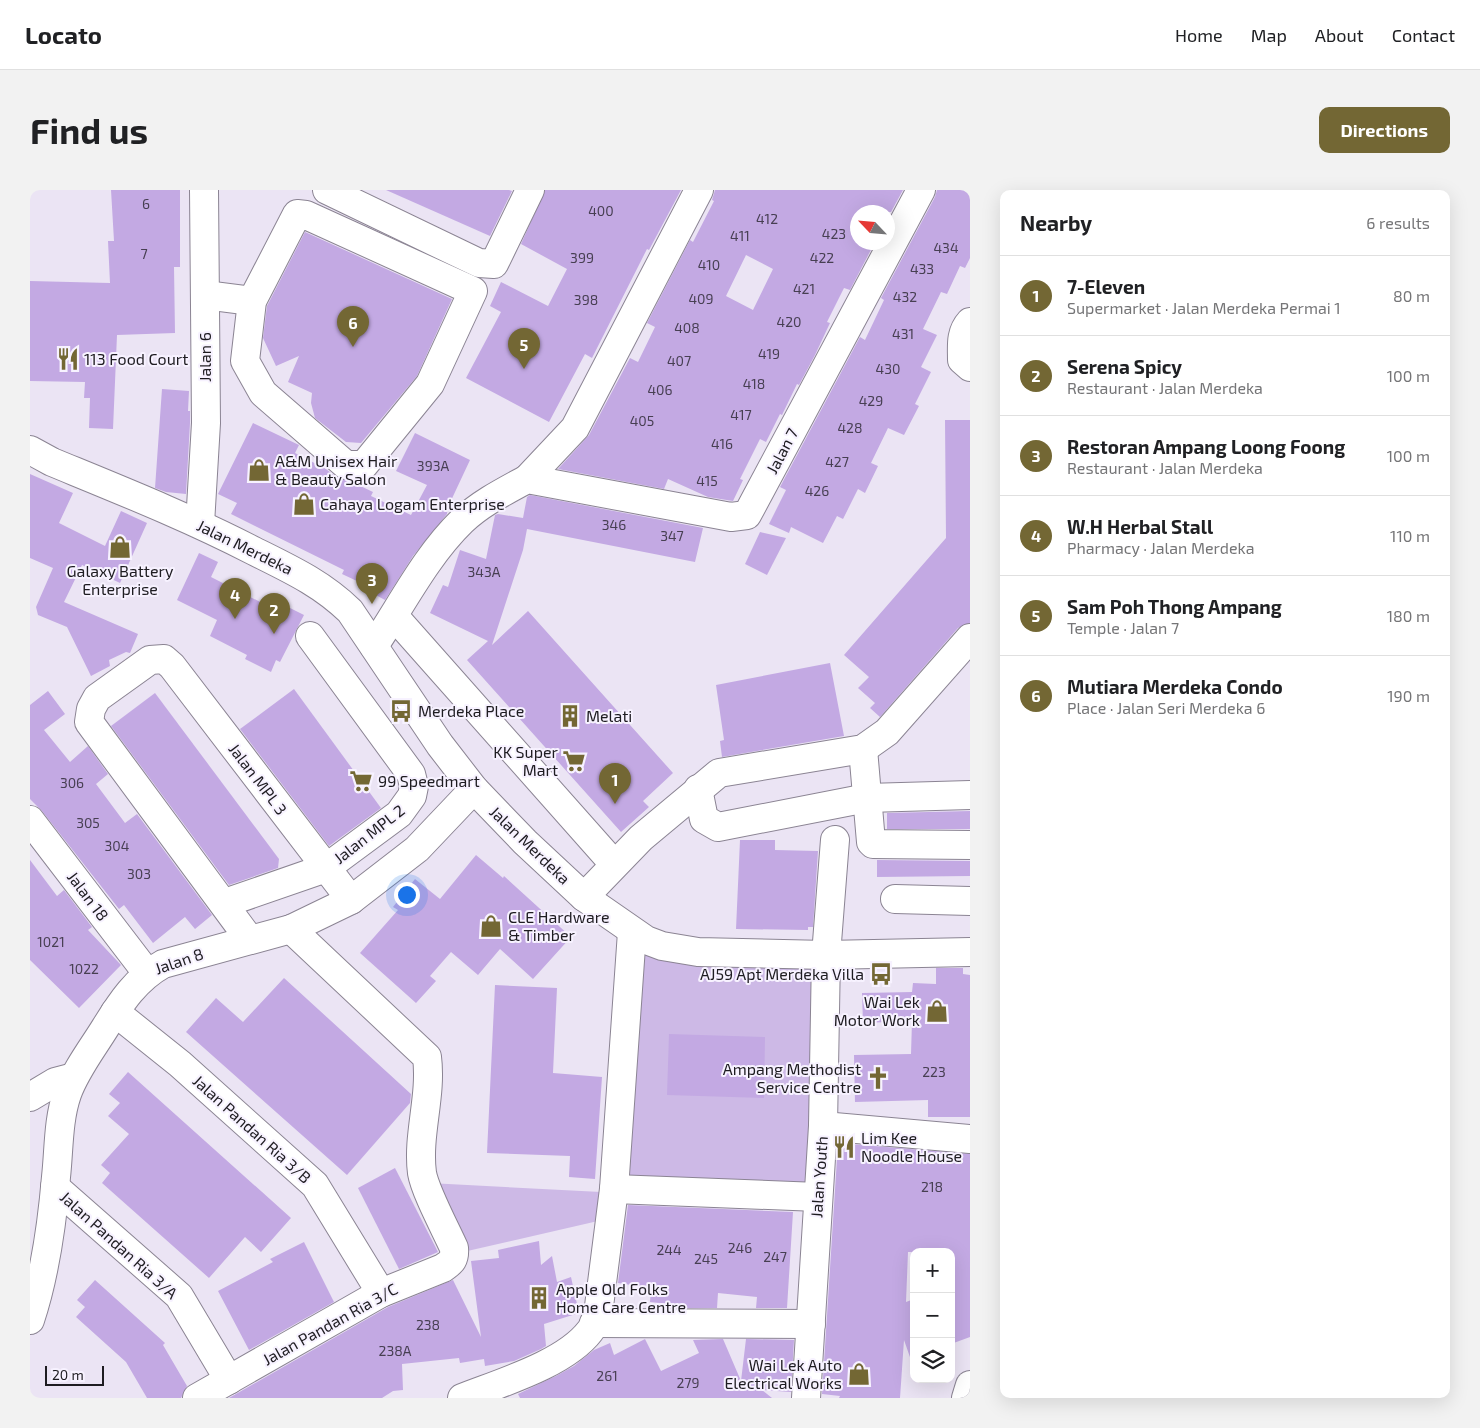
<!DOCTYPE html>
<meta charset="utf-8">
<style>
:root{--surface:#fff;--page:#f2f2f2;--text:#202124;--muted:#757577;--line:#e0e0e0;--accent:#736734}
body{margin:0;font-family:"Exo 2",sans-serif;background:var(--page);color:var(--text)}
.controls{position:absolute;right:15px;bottom:15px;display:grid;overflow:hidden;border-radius:10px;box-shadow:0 5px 20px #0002}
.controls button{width:45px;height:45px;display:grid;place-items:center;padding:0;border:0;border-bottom:1px solid var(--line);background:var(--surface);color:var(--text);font:25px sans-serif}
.compass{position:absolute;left:820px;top:15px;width:45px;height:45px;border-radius:50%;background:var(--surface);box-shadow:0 5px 20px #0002;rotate:296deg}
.scale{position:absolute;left:15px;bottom:12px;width:59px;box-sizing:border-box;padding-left:5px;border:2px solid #1e1c21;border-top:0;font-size:14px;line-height:18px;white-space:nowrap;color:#1e1c21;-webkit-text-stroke:4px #f7f2ff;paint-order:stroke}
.you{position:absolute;left:376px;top:704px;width:18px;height:18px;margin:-12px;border:4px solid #fff;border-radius:50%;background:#1a73e8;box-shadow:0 0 0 8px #1a73e833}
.badge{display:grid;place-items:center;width:32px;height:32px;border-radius:50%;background:var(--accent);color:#fff;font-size:16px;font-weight:700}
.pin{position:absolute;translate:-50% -41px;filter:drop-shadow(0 1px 2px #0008)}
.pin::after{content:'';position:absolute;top:26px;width:18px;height:15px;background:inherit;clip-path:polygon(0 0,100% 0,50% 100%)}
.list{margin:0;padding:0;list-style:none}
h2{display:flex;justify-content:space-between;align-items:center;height:65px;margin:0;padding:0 20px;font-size:21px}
h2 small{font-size:16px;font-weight:400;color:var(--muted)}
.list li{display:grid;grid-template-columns:32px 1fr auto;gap:15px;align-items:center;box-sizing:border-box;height:80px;padding:0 20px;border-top:1px solid var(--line)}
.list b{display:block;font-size:19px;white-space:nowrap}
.list p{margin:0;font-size:16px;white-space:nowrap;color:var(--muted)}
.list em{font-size:16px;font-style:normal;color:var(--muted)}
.icon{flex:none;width:28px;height:28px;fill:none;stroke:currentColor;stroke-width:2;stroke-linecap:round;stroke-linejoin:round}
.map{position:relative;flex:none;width:940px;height:1208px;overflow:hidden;border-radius:10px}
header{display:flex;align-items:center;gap:30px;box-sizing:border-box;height:70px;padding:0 25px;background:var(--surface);border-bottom:1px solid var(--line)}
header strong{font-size:24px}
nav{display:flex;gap:28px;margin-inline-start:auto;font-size:18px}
.intro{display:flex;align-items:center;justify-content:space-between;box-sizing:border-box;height:120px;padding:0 30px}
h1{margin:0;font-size:35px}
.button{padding:12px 22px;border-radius:10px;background:var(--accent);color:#fff;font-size:18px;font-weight:700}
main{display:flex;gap:30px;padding:0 30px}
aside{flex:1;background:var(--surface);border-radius:10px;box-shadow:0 5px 20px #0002}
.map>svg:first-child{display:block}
.green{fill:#cdb9e6}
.building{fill:#c3a9e3;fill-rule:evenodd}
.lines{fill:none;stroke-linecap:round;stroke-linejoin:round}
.minor-casing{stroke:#8b8493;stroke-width:30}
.minor{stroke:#fff;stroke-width:28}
.labels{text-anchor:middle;stroke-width:4;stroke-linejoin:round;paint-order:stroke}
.number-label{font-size:14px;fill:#473f52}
.street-label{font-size:16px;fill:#1e1c21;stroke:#f7f2ff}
.poi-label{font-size:16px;fill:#1e1c21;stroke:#f7f2ff;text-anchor:start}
</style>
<header>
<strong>Locato</strong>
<nav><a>Home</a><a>Map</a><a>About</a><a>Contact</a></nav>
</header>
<div class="intro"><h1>Find us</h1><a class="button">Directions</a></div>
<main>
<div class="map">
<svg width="940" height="1208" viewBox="0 0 940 1208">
<rect width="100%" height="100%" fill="#ebe4f4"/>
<g class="green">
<path d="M616 757 782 775 783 1000 590 992Z"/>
<path d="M399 993 571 1002 568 1031 433 1062Z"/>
</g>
<g class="building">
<path d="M81 0H150V77H144L145 143 87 145 83 239 59 238 60 208H54L55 192 0 191V91L80 93 78 51H84Z"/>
<path d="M356 0H479L482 1 460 46Z"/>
<path d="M515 0H651L619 60 617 59 562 168 555 164 519 232 436 188 471 122 460 116 471 92 518 116 537 79 491 54Z"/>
<path d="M685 0H873L861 22H828V52H845L820 100 814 98 797 132 800 133 785 165 769 195 767 194 752 225 750 224 736 252 730 249 710 289 713 290 703 311 678 307 638 289 634 299 528 279 559 245 600 168 608 172 625 137 617 133 660 50 663 52 684 11 682 10ZM716 65 743 79 723 120 696 106Z"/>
<path d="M907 0H940V68L935 78 930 76 917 104 911 102 893 139 907 145 891 177 901 182 885 214 889 216 874 245 858 238 841 273 848 276 835 303 828 299 813 329 807 326 793 353 761 337 759 343 739 334 756 300 750 297 830 147 835 150 854 110 851 108 905 7Z"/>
<path d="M275 42 422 109 387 186 331 253 316 252 285 228 281 213 282 203 258 192 269 166 246 176 233 148 237 116Z"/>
<path d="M132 199 159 201 158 221H160V233L156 304 136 302 125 298Z"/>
<path d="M915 230H940V433L928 438 850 527 840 518 845 513 828 498 839 487 814 465 916 348Z"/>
<path d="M223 233 269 255 265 263 296 279 306 287 320 291 343 302 341 306 381 325 397 295 366 281 385 243 440 270 418 317 417 324 383 366 355 410 342 403 344 399 312 384 314 380 201 324 207 313 188 304Z"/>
<path d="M0 284 43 303 29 333 75 356 91 321 117 333 90 393 52 375 34 412 108 444 100 463 96 462 79 470 80 476 61 486 37 437 8 425 6 417 23 378 0 368Z"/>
<path d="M500 305 673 338 665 372 497 339 493 360 462 455 498 421 643 583 613 611 619 617 591 642 437 470 458 451 400 423 413 395 418 397 430 360 456 369 465 325 468 324 493 328 497 307Z"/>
<path d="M730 342 756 348 737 385 715 374Z"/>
<path d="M169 363 188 372 181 387 240 417 244 410 274 425 250 472 246 470 241 482 215 469 217 465 180 446 187 430 147 410Z"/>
<path d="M800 473 814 546 692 567 690 551 694 550 686 495Z"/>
<path d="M264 499 351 618 299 656 210 539Z"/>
<path d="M18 501 35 524 14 540 40 572 58 556 78 584 66 594 95 633 107 624 182 725 165 739 155 727 123 753 94 715 89 719 12 621 0 609V515Z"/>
<path d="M125 503 249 669 248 678 199 695 81 536Z"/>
<path d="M940 621V639H857V623Z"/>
<path d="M710 650H745V660L788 661 783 737H778V740L706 739Z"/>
<path d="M446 665 473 688 474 686 541 747 503 789 470 759 448 785 421 762 400 786 406 791 386 813 330 763 368 720 363 717 385 689 410 709Z"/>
<path d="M0 670 27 706 34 700 62 737 58 740 91 775 49 818 0 770Z"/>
<path d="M847 670 940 671V686L847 687Z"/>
<path d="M906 778H933V784L940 785V927H898V910L825 912 824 865 881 864 882 831 833 833 832 803 882 802 883 793 906 794Z"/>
<path d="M254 788 381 904 380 913 317 985 156 842 186 808 213 832Z"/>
<path d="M465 795 527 798 523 883 572 887 565 989 539 987 540 966 457 963Z"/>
<path d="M639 844 735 847 734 908 637 905Z"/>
<path d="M98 882 261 1028 231 1062 215 1047 179 1088 72 993 80 983 71 975 99 944 78 926 90 913 79 904Z"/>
<path d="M808 953 940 964V1147L921 1154V1062H878L876 1112 884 1109V1169L881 1170 874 1150 870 1208H809L810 1206 792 1204Z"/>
<path d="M365 978 408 1062 369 1079 328 998Z"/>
<path d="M598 1015 763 1022 757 1118H726L727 1107 688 1103 687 1118H656L657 1116 620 1112 621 1098 588 1093Z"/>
<path d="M509 1051 511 1075 522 1066 527 1092 541 1087 549 1123 514 1134 516 1156 511 1159 484 1171 455 1176 454 1169 430 1173 429 1168 372 1174 373 1200 363 1201 352 1208H199L358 1117 423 1090 451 1147 441 1071 469 1068 468 1060Z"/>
<path d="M274 1052 304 1112 219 1160 188 1101 243 1072 240 1069Z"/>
<path d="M65 1090 135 1153 133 1155 157 1196 151 1208H117L96 1172 46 1127 55 1117 47 1110Z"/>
<path d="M615 1149 631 1181 669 1163 663 1150 693 1149 711 1191 716 1149 764 1150 761 1202 732 1200 742 1208H490L488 1204 526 1186 544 1176 564 1160 580 1153 584 1165Z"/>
</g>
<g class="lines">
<defs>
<g id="minor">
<path d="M297 0 449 73 464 74 500 0"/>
<path d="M267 24 276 25 443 101 400 194 334 275H316L233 203 215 171 222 111Z"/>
<path d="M175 105 222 111"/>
<path d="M940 132C930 143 932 156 932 170L940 177"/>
<path d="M0 260 22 272C90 300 158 327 224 361 260 379 291 393 320 421L410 555 444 599 495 652 554 707 616 750 632 756 668 762 796 765 940 762"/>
<path d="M497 289 545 238 669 0"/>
<path d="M170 334 176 233 174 0"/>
<path d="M364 426 584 674"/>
<path d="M344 456C372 414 396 366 432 331 451 313 475 301 497 289L701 327 717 325 891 0"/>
<path d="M833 559 841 652 843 654 940 655"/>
<path d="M668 599 674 629 688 637 837 608 940 605"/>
<path d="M0 630 117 783"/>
<path d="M554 707 611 648 689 583 833 559 857 542 940 448"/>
<path d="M865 709 940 711"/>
<path d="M195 713 296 678 369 624 382 606 384 596 381 584 280 446"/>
<path d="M220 750 59 532 61 519 67 508 120 470 134 469 142 476 321 710"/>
<path d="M85 822 150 874 285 995 351 1103"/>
<path d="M0 907 25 892 44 887"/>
<path d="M793 936 940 949"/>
<path d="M25 997 149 1106 199 1190"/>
<path d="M584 999 788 1007"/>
<path d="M0 1130C15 1085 22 1034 26 987 29 960 28 930 37 904 45 881 62 859 75 838 91 812 106 789 133 774L261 739 321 710 387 659 444 599"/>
<path d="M564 1133 781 1134"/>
<path d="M167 1208 351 1103 413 1078C422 1072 425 1069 424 1058 416 1040 395 1001 392 983 387 945 402 906 397 867L261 739"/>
<path d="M432 1208C470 1193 535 1174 560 1141 564 1136 566 1129 568 1124L584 999 602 742"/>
<path d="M776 1208 793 936 796 765 805 650"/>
<path d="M936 1208 940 1195"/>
</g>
</defs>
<use href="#minor" class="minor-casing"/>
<use href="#minor" class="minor"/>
</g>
<defs>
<symbol id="restaurant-bare" viewBox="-9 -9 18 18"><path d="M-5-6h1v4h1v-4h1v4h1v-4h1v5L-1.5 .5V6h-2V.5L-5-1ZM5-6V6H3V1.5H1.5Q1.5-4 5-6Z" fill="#736734" stroke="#f7f2ff" stroke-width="2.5" paint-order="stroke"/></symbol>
<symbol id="shop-bare" viewBox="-9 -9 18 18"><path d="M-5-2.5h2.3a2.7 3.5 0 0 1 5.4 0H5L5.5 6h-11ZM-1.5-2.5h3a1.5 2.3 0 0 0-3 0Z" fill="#736734" stroke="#f7f2ff" stroke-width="2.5" paint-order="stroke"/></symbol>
<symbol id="bus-bare" viewBox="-9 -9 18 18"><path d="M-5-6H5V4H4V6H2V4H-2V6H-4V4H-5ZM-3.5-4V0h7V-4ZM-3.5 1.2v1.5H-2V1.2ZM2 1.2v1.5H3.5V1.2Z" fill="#736734" stroke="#f7f2ff" stroke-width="2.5" paint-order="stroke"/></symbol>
<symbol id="building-bare" viewBox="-9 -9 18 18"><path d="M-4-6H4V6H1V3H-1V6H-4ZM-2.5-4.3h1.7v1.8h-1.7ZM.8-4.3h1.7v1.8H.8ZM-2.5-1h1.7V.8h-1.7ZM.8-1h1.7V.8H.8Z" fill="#736734" stroke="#f7f2ff" stroke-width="2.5" paint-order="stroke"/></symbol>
<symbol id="supermarket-bare" viewBox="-9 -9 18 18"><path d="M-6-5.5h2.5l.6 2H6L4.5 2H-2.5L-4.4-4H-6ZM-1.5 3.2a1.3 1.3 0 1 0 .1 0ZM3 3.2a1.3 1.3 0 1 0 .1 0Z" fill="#736734" stroke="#f7f2ff" stroke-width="2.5" paint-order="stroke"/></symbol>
<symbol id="church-bare" viewBox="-9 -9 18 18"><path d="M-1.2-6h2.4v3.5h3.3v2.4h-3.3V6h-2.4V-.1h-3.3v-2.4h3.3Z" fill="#736734" stroke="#f7f2ff" stroke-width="2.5" paint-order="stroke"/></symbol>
</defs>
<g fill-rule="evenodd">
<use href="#restaurant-bare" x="22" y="153" width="32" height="32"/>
<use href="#shop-bare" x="213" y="264" width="32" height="32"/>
<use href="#shop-bare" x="258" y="298" width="32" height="32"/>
<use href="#shop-bare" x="74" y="341" width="32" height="32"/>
<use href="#bus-bare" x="355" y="505" width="32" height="32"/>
<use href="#building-bare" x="524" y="510" width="32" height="32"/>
<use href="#supermarket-bare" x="528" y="555" width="32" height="32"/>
<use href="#supermarket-bare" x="315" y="575" width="32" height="32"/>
<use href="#shop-bare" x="445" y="720" width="32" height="32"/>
<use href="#bus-bare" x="835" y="768" width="32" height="32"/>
<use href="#shop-bare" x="891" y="805" width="32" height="32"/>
<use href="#church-bare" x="832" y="872" width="32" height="32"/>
<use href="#restaurant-bare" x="798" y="941" width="32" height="32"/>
<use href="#building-bare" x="493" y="1092" width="32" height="32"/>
<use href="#shop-bare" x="813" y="1168" width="32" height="32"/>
</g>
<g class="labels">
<g class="number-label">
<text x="116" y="19">6</text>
<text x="571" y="26">400</text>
<text x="737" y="34">412</text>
<text x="804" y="49">423</text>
<text x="710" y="51">411</text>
<text x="916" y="63">434</text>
<text x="114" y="69">7</text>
<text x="552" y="73">399</text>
<text x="792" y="73">422</text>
<text x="679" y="80">410</text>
<text x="892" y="84">433</text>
<text x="774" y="104">421</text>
<text x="875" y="112">432</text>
<text x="671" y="114">409</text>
<text x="556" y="115">398</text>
<text x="759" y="137">420</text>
<text x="657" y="143">408</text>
<text x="873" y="149">431</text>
<text x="739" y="169">419</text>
<text x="649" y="176">407</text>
<text x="858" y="184">430</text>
<text x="724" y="199">418</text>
<text x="630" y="205">406</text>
<text x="841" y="216">429</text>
<text x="711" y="230">417</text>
<text x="612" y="236">405</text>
<text x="820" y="243">428</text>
<text x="692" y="259">416</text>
<text x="807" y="277">427</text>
<text x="403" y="281">393A</text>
<text x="677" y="296">415</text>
<text x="787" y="306">426</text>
<text x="584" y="340">346</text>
<text x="642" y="351">347</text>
<text x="454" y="387">343A</text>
<text x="42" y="598">306</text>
<text x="58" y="638">305</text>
<text x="87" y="661">304</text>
<text x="109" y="689">303</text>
<text x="21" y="757">1021</text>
<text x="54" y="784">1022</text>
<text x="904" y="887">223</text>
<text x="902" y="1002">218</text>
<text x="710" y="1063">246</text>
<text x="639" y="1065">244</text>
<text x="745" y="1072">247</text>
<text x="676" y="1074">245</text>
<text x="398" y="1140">238</text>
<text x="365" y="1166">238A</text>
<text x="577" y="1191">261</text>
<text x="658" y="1198">279</text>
</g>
<g class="street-label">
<text transform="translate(175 167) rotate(-90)" y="6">Jalan 6</text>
<text transform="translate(752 261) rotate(-62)" y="6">Jalan 7</text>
<text transform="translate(215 357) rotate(26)" y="6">Jalan Merdeka</text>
<text transform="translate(228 589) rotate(53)" y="6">Jalan MPL 3</text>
<text transform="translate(339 644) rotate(-38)" y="6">Jalan MPL 2</text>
<text transform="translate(500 655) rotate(44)" y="6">Jalan Merdeka</text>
<text transform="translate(58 706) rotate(53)" y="6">Jalan 18</text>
<text transform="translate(149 771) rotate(-19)" y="6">Jalan 8</text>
<text transform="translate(222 939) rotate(42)" y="6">Jalan Pandan Ria 3/B</text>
<text transform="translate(789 987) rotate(-86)" y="6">Jalan Youth</text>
<text transform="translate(89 1055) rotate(42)" y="6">Jalan Pandan Ria 3/A</text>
<text transform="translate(300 1134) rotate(-29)" y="6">Jalan Pandan Ria 3/C</text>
</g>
<g class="poi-label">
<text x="54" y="175">113 Food Court</text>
<text x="245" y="277">A&amp;M Unisex Hair<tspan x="245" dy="18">&amp; Beauty Salon</tspan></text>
<text x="290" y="320">Cahaya Logam Enterprise</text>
<text x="90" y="387" text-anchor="middle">Galaxy Battery<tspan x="90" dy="18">Enterprise</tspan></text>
<text x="388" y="527">Merdeka Place</text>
<text x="556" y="532">Melati</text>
<text x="528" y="568" text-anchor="end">KK Super<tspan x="528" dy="18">Mart</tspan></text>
<text x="348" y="597">99 Speedmart</text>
<text x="478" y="733">CLE Hardware<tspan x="478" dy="18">&amp; Timber</tspan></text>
<text x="834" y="790" text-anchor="end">AJ59 Apt Merdeka Villa</text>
<text x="890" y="818" text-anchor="end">Wai Lek<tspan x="890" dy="18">Motor Work</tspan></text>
<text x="831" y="885" text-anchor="end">Ampang Methodist<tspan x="831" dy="18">Service Centre</tspan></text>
<text x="831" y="954">Lim Kee<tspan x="831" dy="18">Noodle House</tspan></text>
<text x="526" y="1105">Apple Old Folks<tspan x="526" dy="18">Home Care Centre</tspan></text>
<text x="812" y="1181" text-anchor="end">Wai Lek Auto<tspan x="812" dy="18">Electrical Works</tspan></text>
</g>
</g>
</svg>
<div class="controls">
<button>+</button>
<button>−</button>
<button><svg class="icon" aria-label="layers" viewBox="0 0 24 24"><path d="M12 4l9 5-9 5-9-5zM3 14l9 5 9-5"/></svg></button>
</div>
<svg class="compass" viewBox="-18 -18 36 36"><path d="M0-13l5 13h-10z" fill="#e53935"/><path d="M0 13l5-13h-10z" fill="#757577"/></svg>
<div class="scale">20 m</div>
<div class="you"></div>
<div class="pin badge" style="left:585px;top:614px">1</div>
<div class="pin badge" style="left:244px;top:444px">2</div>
<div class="pin badge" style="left:342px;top:414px">3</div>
<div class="pin badge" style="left:205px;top:429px">4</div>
<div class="pin badge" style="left:494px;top:179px">5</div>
<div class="pin badge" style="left:323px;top:157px">6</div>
</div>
<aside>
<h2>Nearby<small>6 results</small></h2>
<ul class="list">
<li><span class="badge">1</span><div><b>7-Eleven</b><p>Supermarket · Jalan Merdeka Permai 1</p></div><em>80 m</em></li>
<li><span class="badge">2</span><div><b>Serena Spicy</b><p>Restaurant · Jalan Merdeka</p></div><em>100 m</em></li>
<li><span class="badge">3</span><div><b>Restoran Ampang Loong Foong</b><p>Restaurant · Jalan Merdeka</p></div><em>100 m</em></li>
<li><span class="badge">4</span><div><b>W.H Herbal Stall</b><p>Pharmacy · Jalan Merdeka</p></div><em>110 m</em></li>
<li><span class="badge">5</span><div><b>Sam Poh Thong Ampang</b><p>Temple · Jalan 7</p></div><em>180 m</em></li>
<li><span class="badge">6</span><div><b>Mutiara Merdeka Condo</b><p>Place · Jalan Seri Merdeka 6</p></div><em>190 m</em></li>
</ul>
</aside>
</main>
